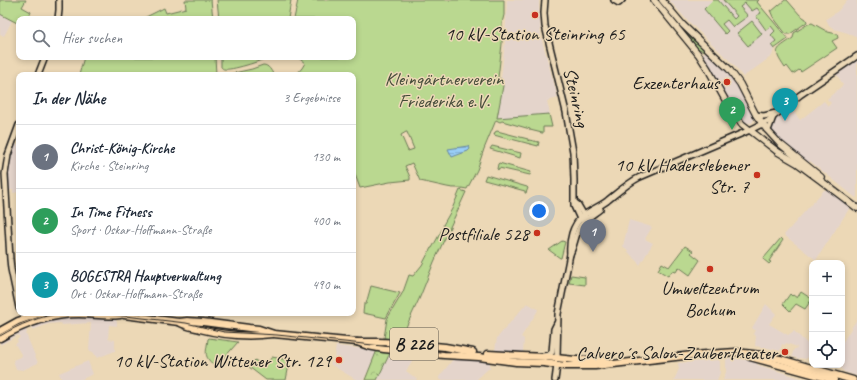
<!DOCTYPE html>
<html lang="de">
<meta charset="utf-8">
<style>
:root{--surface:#fff;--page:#f2f2f3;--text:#1f2937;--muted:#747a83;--line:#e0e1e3;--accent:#111827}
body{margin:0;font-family:Caveat,sans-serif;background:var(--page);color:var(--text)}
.controls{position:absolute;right:12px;bottom:12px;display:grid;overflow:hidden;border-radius:8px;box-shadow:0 2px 6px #0003}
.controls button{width:36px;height:36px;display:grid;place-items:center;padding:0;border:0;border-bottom:1px solid var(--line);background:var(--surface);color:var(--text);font:20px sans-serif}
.you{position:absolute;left:539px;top:211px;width:14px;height:14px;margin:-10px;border:3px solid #fff;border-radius:50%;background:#1a73e8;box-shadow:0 0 0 6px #1a73e833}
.badge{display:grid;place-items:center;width:26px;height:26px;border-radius:50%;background:var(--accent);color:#fff;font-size:13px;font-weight:700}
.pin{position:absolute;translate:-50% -33px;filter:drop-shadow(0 1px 2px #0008)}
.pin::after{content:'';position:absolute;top:21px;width:14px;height:12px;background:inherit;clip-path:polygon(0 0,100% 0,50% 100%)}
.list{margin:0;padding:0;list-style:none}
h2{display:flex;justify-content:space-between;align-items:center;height:52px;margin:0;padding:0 16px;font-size:17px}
h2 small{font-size:13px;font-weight:400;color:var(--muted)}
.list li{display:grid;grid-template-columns:26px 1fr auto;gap:12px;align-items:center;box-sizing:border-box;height:64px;padding:0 16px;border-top:1px solid var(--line)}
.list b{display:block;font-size:15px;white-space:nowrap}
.list p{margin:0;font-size:13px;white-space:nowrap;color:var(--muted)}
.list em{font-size:13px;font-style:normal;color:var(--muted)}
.icon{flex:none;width:22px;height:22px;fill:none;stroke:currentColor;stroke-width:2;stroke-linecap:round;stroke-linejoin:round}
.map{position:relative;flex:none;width:857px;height:380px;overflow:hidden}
.search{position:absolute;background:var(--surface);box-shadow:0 2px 6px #0003;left:16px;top:16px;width:340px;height:44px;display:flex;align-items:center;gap:10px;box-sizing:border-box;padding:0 14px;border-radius:8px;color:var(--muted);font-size:15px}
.panel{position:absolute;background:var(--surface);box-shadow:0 2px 6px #0003;left:16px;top:72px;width:340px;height:244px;border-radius:8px}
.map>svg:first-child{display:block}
.built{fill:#e4d4cb}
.green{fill:#bad890;stroke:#6b7a56;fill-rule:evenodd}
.forest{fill:url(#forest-crowns);stroke:#6b7a56}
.water{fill:url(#water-rules);stroke:#67879f}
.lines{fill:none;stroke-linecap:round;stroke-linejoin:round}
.tertiary-casing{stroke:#1c1c1c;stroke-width:8}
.secondary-casing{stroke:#1c1c1c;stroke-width:8}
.primary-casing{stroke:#1c1c1c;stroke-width:9}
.tertiary{stroke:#ecd8b6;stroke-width:5}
.secondary{stroke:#ecd8b6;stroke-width:5.5}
.primary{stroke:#fedbac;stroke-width:6}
.tram{stroke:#1c1c1c;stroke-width:1}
.poi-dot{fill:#c8321e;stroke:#ecd8b6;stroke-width:1.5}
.labels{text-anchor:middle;stroke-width:3;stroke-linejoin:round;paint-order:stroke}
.shield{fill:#ecd8b6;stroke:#5a544a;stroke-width:1}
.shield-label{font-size:18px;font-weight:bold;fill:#1c1c1c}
.poi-label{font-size:19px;fill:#1c1c1c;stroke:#ecd8b6;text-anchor:end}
.park-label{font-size:19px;fill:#444b39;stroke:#ecd8b6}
.street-label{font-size:19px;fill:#1c1c1c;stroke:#ecd8b6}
</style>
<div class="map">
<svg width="857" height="380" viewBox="0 0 857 380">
<defs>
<pattern id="forest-crowns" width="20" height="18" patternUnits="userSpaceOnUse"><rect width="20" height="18" fill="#bad890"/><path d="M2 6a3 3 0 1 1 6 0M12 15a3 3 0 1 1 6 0" fill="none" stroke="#9fb97c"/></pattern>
<pattern id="water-rules" width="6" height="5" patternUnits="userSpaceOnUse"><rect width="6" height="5" fill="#99cef7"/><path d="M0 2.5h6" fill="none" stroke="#83b0d3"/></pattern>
</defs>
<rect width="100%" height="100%" fill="#ecd8b6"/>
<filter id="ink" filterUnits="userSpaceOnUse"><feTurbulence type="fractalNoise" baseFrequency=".025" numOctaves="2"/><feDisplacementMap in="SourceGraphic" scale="8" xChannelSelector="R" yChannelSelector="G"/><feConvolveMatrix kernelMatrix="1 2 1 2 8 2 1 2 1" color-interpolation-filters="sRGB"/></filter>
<g filter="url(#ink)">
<g class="built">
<path d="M507 0H539V6L541 37 558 98 547 101 550 114 497 118 503 86 501 79 505 42Z"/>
<path d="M669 0H759L757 2 788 39 774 49 772 56 743 77 733 64 687 20Z"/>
<path d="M847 0H857V38L848 33 834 29 829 25 826 19 838 11Z"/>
<path d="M0 14 12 21 4 36 0 34Z"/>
<path d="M707 50 716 58 734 79 755 117 752 123H748L744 121 721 89 701 55Z"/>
<path d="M857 60V196L856 198 810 161 808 163 787 146 773 133 771 128 773 121 790 107 800 120 824 101 828 106 831 103 827 99 843 85 838 76 836 75Z"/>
<path d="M15 144 19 146V192L13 193V190H7V175L9 159 13 146Z"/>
<path d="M824 190H827L849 206V209L816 260 784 235Z"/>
<path d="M629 220 652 227 645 239 653 243 640 265 623 246Z"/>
<path d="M527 303 538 309 537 312 521 337 524 339 523 352 495 350 497 338Z"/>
<path d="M766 304 776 314 769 324 788 335 794 331 812 348V354L811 356 805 359 800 358 799 359 793 357 792 355 794 349H796L797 347 786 343 785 345 782 344 780 351 768 348 755 346 756 336 753 334 755 330 752 328Z"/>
<path d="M71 316 112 318 113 320H116L117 322V326L109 325 108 339 115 340V351L97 358 93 352 90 351 89 349 91 323 62 325 61 323H58L49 324 32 330 30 327 26 329 27 333 26 334 38 363 23 370 16 369 13 360 22 356 15 344 18 342 17 340 20 337 18 335 0 345V340L10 334 48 319Z"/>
<path d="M857 319V376L844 372 839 365H842V343Z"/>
<path d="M336 346 377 350 364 380H358L355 379 330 364 336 354 335 353Z"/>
<path d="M390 353 412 355V362L406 371 417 379 416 380H383L382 379V380H377Z"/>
<path d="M454 358 489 361 490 363V369H488L476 380H440L439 379V377Z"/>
<path d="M730 358 755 361 758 365 807 380H723L726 372V360L727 359Z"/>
<path d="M719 360 720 362V373L717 380H674L679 369 678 363 705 361Z"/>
<path d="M88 361 93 374 80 380H62L59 373Z"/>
</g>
<g class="green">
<path d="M0 0H26L22 7 31 12 28 19H19V24L0 14Z"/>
<path d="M185 0H211L213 19H142L164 8 166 13 186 8Z"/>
<path d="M217 0H291L288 19H219Z"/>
<path d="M298 0H504V15L502 23V44L498 78 501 79 503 86 497 118 549 114 552 127H543V133H542L530 130V129L502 121 500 122 496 120 484 149 477 170 467 189C460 187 454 189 447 187 438 185 429 183 420 181L412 163 405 166 410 177V180L390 182 360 188 353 169V75H296L302 68 305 63 297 57H353V19H294ZM406 132H407L414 149 408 151 401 135Z"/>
<path d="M656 0H658L666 11 704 47 703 51 696 47Z"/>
<path d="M713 0H718L734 19 737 16 723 0H759L757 2 788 39 774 49 771 45 776 41 771 35 775 31 771 26 766 30 756 16 761 13 757 8 752 11 745 3 740 7 748 16 733 27 727 20 722 24 728 31 725 34 704 9Z"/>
<path d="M785 0H787L800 15 806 19 807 22 790 34H786L773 17 770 10 772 11Z"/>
<path d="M752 21 762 34 748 46 737 33Z"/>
<path d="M812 23 828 32 837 34 838 38 832 41 837 48 801 72 799 70 793 74 787 66 785 68C772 49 776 50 793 38L794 33 808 24Z"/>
<path d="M84 57H215L216 74 213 75H79Z"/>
<path d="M221 57H268C262 61 230 71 224 69 223 69 222 68 221 67Z"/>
<path d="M263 65C269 65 271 71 274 75H225L252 69Z"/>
<path d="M497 131 528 139V141L529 140 539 142 538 146 511 139V140L508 139 494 135 495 132Z"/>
<path d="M492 146 521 153 520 158 490 149Z"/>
<path d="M499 163 531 172 530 175 499 168 498 170 497 169 498 164Z"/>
<path d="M486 175 527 187 528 188 526 193H525V191L484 180Z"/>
<path d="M460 190 466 192 434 262 420 297 400 340 384 338 387 319 403 292 409 275 413 276 422 265 431 248H432L444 226 443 225 452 209Z"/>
<path d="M781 238 783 240 769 261 771 262 769 264 763 259Z"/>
<path d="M562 241 565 242 561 258H560L549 250Z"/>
<path d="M685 246 693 251 691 253 700 260 690 275 679 267 676 272 673 271H672L668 276 658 270 662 263 669 267Z"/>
<path d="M571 275 585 277V285L569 283Z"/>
<path d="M371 286 400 293 386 318 363 313 364 304H366Z"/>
<path d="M801 292 812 299 805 309 796 304 790 311 783 304 790 294 792 296 793 295 797 298Z"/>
<path d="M209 338 238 342 216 367C203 356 206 354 208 339Z"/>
<path d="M272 357 288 360 287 365H289L286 380H266L249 367 255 360 264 367Z"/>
</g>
<path class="forest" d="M377 350 390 353 377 380H365Z"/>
<path class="water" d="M468 146 469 147 470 149 468 151 452 157 448 149Z"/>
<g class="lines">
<defs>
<g id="tertiary">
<path d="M545 0 544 13 545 26 566 112 573 152 574 180V206L580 219 586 220"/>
<path d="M614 0 619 3 622 0"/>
<path d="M58 19 59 10V0"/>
<path d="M38 75 45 57"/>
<path d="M756 115 764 116 776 113"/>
<path d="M19 125 8 155 5 174 10 259 11 269 19 308"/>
<path d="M767 130 769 128 773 117"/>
<path d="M574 202 578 205 585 217"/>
<path d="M570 254C569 241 572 225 583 216 590 210 599 207 607 201 618 192 628 183 640 177L750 130 768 121 800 95 857 56"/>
<path d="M543 356 549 355 552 352 554 329 557 323"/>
<path d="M557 357 558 314 570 254C574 246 575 237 579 229 583 220 593 215 600 209"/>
<path d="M555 380 557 365"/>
</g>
<g id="secondary">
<path d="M654 0 699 55 708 69 728 105 742 124 778 152 797 163 820 180 857 208"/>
<path d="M662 0 683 25 729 69 740 84 756 115 767 130 779 143 821 177"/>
</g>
<g id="primary">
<path d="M116 313 124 315 179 322 187 321 203 322 249 328 259 329 274 334 357 342H379L403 343 445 347 473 352"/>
<path d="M179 322C185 326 192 327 200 329 223 335 248 337 272 334"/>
<path d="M0 331 18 321 41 313"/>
<path d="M0 338C24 324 51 314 79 314 93 314 106 317 120 315"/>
<path d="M357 342 368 346 384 349 444 355 479 357 516 362 544 363 565 366H595L613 364 693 355 736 352 761 355 780 359 853 380"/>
<path d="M488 354 522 356 546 357 575 360H603L612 363"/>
<path d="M750 357 834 380"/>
</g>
</defs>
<use href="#tertiary" class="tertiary-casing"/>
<use href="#secondary" class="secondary-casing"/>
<use href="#primary" class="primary-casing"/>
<use href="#tertiary" class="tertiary"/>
<use href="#secondary" class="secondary"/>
<use href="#primary" class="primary"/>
<g class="tram">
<path d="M99 313 186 323 224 332 277 335 440 352"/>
<path d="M0 336C20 324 40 316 63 313"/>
</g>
</g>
</g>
<g class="poi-dot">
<circle cx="535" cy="15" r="4"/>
<circle cx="727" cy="82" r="4"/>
<circle cx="757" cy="175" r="4"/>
<circle cx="537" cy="233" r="4"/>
<circle cx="710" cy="269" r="4"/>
<circle cx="785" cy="352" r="4"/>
<circle cx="339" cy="360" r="4"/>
</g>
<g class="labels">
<rect class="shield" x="390" y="328" width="48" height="32" rx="3"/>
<g class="shield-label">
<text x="414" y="350">B 226</text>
</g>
<g class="poi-label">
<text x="535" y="40" text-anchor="middle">10 kV-Station Steinring 65</text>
<text x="719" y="89">Exzenterhaus</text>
<text x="749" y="171">10 kV Haderslebener<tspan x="749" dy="22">Str. 7</tspan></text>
<text x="529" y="240">Postfiliale 528</text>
<text x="710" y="294" text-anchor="middle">Umweltzentrum<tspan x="710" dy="22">Bochum</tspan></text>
<text x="777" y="359">Calvero´s Salon-Zaubertheater</text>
<text x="331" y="367">10 kV-Station Wittener Str. 129</text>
</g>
<g class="park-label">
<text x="444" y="85">Kleingärtnerverein<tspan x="444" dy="22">Friederika e.V.</tspan></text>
</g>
<g class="street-label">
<text transform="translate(577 97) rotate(77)" y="7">Steinring</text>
</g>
</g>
</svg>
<div class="controls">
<button>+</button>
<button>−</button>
<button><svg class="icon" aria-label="locate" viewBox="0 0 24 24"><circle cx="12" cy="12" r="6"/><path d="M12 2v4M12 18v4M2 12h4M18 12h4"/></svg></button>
</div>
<div class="you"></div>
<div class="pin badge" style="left:593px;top:252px;background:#6b7280">1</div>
<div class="pin badge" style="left:732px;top:130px;background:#2e9e5b">2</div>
<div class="pin badge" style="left:785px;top:121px;background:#0f9aa8">3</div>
<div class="search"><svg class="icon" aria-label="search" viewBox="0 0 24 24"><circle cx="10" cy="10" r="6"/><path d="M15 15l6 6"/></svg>Hier suchen</div>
<section class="panel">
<h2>In der Nähe<small>3 Ergebnisse</small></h2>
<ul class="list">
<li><span class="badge" style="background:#6b7280">1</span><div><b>Christ-König-Kirche</b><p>Kirche · Steinring</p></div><em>130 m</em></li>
<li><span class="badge" style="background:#2e9e5b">2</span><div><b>In Time Fitness</b><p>Sport · Oskar-Hoffmann-Straße</p></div><em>400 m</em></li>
<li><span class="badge" style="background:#0f9aa8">3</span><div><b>BOGESTRA Hauptverwaltung</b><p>Ort · Oskar-Hoffmann-Straße</p></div><em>490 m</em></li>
</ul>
</section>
</div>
